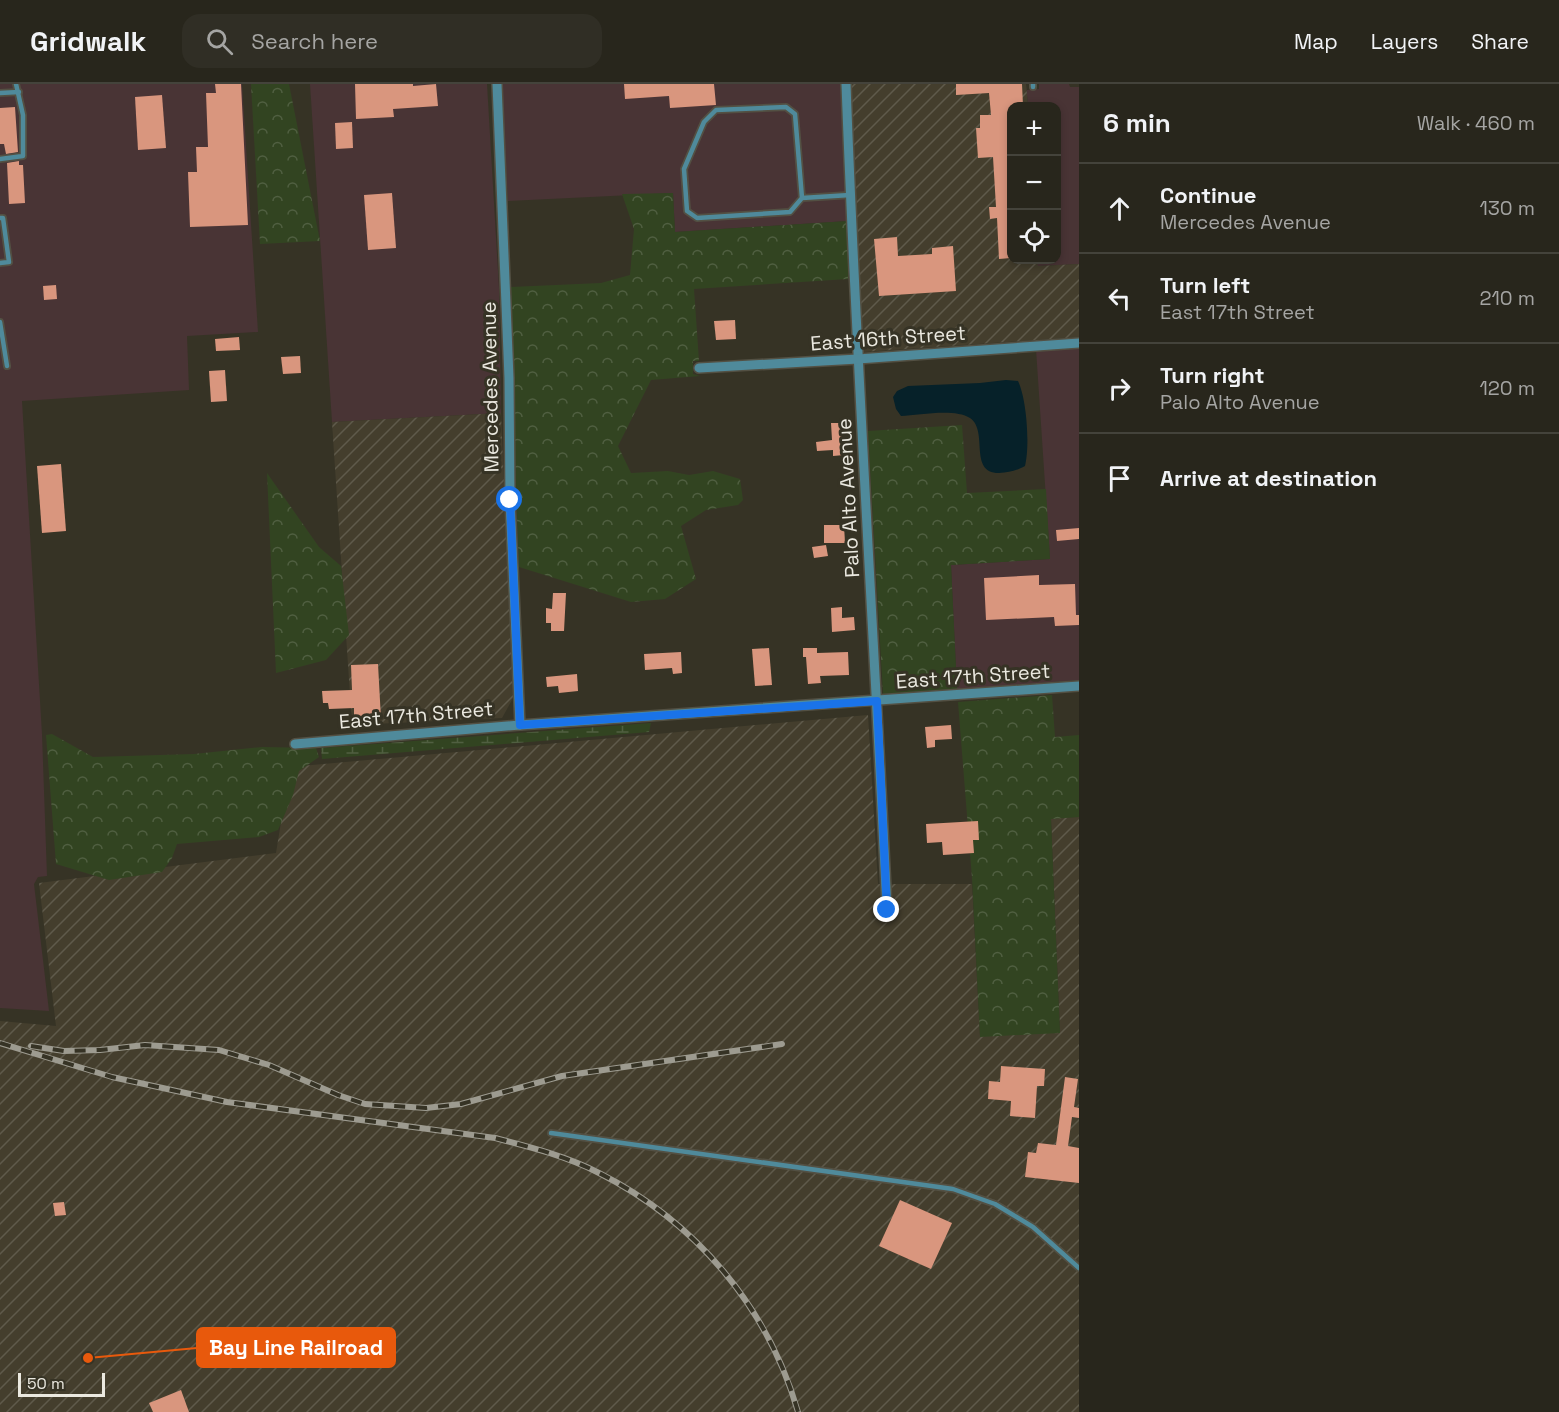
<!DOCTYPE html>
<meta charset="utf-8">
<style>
:root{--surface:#28261c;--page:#302e25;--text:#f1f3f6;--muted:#a5a5a3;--line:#44433b}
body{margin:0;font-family:"Space Grotesk",sans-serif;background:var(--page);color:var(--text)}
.controls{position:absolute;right:18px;top:18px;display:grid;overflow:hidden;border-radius:12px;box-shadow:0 3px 9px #0003}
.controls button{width:54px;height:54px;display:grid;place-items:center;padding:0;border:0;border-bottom:2px solid var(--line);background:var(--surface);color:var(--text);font:30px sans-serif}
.scale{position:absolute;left:18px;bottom:15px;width:87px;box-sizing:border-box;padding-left:6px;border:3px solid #ebe9e0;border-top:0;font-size:16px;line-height:21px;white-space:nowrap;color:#ebe9e0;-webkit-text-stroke:4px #363325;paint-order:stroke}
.stop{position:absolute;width:18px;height:18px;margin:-14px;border:4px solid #1a73e8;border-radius:50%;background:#fff}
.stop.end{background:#1a73e8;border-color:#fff;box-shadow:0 2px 6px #0008}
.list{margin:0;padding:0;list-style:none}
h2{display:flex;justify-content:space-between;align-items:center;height:78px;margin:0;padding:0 24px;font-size:26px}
h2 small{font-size:20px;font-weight:400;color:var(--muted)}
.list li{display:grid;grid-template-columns:39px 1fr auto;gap:18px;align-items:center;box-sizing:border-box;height:90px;padding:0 24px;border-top:2px solid var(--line)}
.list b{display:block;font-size:22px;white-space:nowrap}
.list p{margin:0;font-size:20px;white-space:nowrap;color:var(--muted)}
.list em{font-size:20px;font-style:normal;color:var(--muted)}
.icon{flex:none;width:33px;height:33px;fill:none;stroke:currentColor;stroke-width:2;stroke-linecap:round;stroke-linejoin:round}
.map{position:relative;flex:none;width:1079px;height:1328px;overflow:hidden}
header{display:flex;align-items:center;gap:36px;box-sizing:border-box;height:84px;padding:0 30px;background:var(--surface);border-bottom:2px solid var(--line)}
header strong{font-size:28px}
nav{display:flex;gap:33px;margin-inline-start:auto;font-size:21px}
.search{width:420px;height:54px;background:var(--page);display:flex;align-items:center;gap:15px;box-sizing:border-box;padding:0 21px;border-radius:18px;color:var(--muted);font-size:22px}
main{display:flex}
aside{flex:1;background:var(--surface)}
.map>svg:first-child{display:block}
.commercial{fill:#493435}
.industrial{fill:url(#industrial-furrows)}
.forest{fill:url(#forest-crowns)}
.wetland{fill:url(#wetland-marsh)}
.water{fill:#062129}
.building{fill:#d9967e}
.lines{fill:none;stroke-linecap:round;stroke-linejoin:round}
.service-casing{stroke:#535043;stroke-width:8}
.minor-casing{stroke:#535043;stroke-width:12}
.service{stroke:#4f8a9b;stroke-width:4.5}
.minor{stroke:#4f8a9b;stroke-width:9}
.rail-casing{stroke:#9d9b90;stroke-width:6}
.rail{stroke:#363325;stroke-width:4;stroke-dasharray:11;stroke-linecap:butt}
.route{stroke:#1a73e8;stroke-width:8}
.labels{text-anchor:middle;stroke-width:6;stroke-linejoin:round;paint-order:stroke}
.street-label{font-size:20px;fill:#ebe9e0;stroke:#363325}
.leader{fill:none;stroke:#e8590c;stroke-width:2}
.callout-dot{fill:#e8590c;stroke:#363325;stroke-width:2}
.callout{fill:#e8590c;stroke:#e8590c;stroke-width:2}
.callout-label{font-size:21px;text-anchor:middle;font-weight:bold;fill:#fff}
</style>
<header>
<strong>Gridwalk</strong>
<div class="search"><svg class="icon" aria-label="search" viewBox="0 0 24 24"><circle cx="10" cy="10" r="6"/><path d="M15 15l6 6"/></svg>Search here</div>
<nav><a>Map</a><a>Layers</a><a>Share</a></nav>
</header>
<main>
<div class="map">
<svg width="1079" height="1328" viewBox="0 0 1079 1328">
<defs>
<pattern id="industrial-furrows" width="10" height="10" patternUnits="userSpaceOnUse" patternTransform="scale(1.5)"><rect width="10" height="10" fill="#443e2d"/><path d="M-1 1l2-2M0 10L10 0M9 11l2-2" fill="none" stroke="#5f5a4b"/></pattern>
<pattern id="forest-crowns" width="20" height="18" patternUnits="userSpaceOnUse" patternTransform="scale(1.5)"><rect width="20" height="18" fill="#324421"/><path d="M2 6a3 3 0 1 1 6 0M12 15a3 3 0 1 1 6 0" fill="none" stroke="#505f41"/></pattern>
<pattern id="wetland-marsh" width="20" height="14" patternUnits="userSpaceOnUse" patternTransform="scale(1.5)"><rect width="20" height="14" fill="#324421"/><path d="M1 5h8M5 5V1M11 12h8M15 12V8" fill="none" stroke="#505f41"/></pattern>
</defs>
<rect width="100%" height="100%" fill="#363325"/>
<g class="commercial">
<path d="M0 0H242L258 248 187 252 189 306 22 317 42 650 47 792 38 793 34 800 49 927 0 924Z"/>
<path d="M310 0H487L499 204 501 329 332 338Z"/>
<path d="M501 0H841L848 137 675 148 673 109 508 117Z"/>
<path d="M1026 0 1027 6 1039 5V0H1069L1070 3H1079V180L1037 182V176H1056V22H1028Z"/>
<path d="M1079 263V596L957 605 951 481 1050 475 1036 265Z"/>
</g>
<g class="industrial">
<path d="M851 0H1026L1028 22H1011V176H1037L1038 182 1079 180V253L863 268Z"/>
<path d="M501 329 513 614 502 634 352 641 332 338Z"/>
<path d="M868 631 878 800H972L980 952 1060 948 1051 734 1079 733V1328H0V937L56 942 39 799 276 769 290 683Z"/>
</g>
<g class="forest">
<path d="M251 0H289L320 157 260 160Z"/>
<path d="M673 109 675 148 848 137V195L694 205 699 277H693V290L700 292 651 296 618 362 631 389 668 387 689 391 713 387 740 395 743 416 738 421 706 426 681 442 696 495 665 515 631 518 519 483C514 390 515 297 511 203L601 199 630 191 634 145 622 110Z"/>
<path d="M962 341 967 409 1046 405 1050 475 951 481 957 605 883 610 868 347Z"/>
<path d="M267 389 319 463 341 482 349 551 326 576 276 589Z"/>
<path d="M1052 611 1055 653 1079 651V733L1051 735 1060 949 980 953 972 794 958 618Z"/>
<path d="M52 650 93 673 194 670 262 663 316 664 319 673 299 687 293 711 278 746 259 753 177 760 172 774 162 788 109 796 56 780 46 651Z"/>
</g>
<path class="wetland" d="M651 639 649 648 322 675 321 664Z"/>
<path class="water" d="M1006 296 1018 297C1027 316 1030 362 1025 382 1016 387 1009 388 999 389 968 389 989 347 970 334 955 324 919 331 901 332L896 325 893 313 897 307 908 302 980 299Z"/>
<g class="building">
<path d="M215 0H241L248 141 190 143 188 88H197L196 63H208L206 9H216Z"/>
<path d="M355 0H413V2L436 0 438 22 393 25 394 33 356 35Z"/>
<path d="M624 0H714L716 21 670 24 669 12 625 15Z"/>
<path d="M956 0H1022L1023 22H1011V174L999 175 997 134 990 135 989 123H996L993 73 978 74 976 44H980V31H991L989 9 956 11Z"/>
<path d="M162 11 166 64 138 66 135 13Z"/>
<path d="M15 23 18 68 6 70 4 60H0V24Z"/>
<path d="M352 38 353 64 336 65 335 39Z"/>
<path d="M19 77V81H23L25 119 9 120 7 79Z"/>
<path d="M392 109 396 164 368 166 364 111Z"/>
<path d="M897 153 898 172 932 170V164L953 162 956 207 879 212 874 155Z"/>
<path d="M56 201 57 215 44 216 43 202Z"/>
<path d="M735 236 736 255 716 256 714 237Z"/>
<path d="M239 253 240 266 216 267 215 255Z"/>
<path d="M300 272 301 289 283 290 281 273Z"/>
<path d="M225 286 227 317 211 318 209 287Z"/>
<path d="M831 339H842L843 356 850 355 851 365H843L844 371 833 372V366L817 367 816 358 832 356Z"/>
<path d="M61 380 66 447 42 449 37 382Z"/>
<path d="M824 441H844L845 459H824Z"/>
<path d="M1079 444V455L1057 457 1056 446Z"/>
<path d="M826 461 828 472 814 474 812 463Z"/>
<path d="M1039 491V501L1075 500 1076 531H1079V541L1055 542 1054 533 986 536 984 494Z"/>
<path d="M553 509H566L564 547H551V539H546V524L552 525Z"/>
<path d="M842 523V534L854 533 855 546 832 548 831 524Z"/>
<path d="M769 564 772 601 755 602 752 565Z"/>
<path d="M803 564H817V569L848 568 849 591 820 592 821 599 808 600 806 573H803Z"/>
<path d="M681 568 682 589 673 590 672 584 645 586 644 570Z"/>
<path d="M378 580 381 635 354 636V624L329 625 328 619H323L322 607 352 606 351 581Z"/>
<path d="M577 590 578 607 559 609 558 602 547 603 546 593Z"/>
<path d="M951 641 952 655 935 656V663L927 664 925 643Z"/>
<path d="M978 737 979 756H973L974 769 943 771 942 758 927 759 926 740Z"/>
<path d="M1001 982 1045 985 1044 1002H1037L1035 1034 1010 1032 1011 1017 988 1015 989 997 1000 998Z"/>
<path d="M1065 993 1078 995 1074 1023 1079 1024V1034L1072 1033 1068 1062 1079 1064V1099L1025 1093 1028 1068 1036 1069 1038 1059 1056 1061Z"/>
<path d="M900 1116 952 1139 931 1185 879 1162Z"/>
<path d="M64 1118 66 1131 55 1132 53 1119Z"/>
<path d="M181 1306 189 1328H153L149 1319Z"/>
</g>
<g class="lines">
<defs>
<g id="service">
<path d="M1033 0V3"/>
<path d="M0 9 19 8"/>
<path d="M0 75 23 72V31L16 0"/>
<path d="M802 114 790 128 697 134 687 127 684 85 704 38 716 26 786 23 795 30 802 114 850 111"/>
<path d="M0 134H3L9 178 0 179"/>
<path d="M0 238 7 282"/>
<path d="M551 1049 953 1105 995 1120 1033 1143 1079 1184"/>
</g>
<g id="minor">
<path d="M497 0 509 294 510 416 520 641"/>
<path d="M846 0C856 275 874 550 887 826"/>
<path d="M699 284 858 275 1079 259"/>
<path d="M295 660 520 641 1079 602"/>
</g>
</defs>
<use href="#service" class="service-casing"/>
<use href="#minor" class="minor-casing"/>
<use href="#service" class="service"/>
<use href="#minor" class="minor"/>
<defs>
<g id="rail">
<path d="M0 959 112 993 227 1018 495 1054C530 1063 566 1072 599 1089 696 1138 768 1223 798 1328"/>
<path d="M31 962 64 967 100 966 145 961 219 966 269 981 338 1011 365 1020 426 1024 461 1020 562 992 782 960"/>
</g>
</defs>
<use href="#rail" class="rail-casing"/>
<use href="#rail" class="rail"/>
</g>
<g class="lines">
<path class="route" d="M510 416 520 641 877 617 887 826"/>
</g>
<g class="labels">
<g class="street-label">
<text transform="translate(888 254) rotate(-4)" y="7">East 16th Street</text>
<text transform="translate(490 303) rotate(-91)" y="7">Mercedes Avenue</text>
<text transform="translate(848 414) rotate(-93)" y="7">Palo Alto Avenue</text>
<text transform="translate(973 592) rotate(-4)" y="7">East 17th Street</text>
<text transform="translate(416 631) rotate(-5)" y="7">East 17th Street</text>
</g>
</g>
<path class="leader" d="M88 1274L197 1264"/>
<circle class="callout-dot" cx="88" cy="1274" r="6"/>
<rect class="callout" x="197" y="1244" width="198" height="39" rx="6"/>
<g class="callout-label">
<text x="296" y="1271">Bay Line Railroad</text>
</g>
</svg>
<div class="controls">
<button>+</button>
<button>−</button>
<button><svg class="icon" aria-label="locate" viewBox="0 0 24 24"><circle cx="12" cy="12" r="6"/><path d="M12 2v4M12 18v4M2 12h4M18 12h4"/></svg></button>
</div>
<div class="scale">50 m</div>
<div class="stop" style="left:510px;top:416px"></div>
<div class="stop end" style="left:887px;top:826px"></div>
</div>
<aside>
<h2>6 min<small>Walk · 460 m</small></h2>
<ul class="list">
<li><svg class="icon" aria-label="ahead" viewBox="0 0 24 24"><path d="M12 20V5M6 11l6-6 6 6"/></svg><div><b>Continue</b><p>Mercedes Avenue</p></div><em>130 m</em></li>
<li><svg class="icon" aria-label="left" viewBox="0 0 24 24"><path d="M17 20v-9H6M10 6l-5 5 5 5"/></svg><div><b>Turn left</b><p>East 17th Street</p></div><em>210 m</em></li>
<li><svg class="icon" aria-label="right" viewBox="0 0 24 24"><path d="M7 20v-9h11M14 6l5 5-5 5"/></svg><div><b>Turn right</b><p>Palo Alto Avenue</p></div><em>120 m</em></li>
<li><svg class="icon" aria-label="arrive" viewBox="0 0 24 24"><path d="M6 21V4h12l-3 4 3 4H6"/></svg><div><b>Arrive at destination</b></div></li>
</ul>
</aside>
</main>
